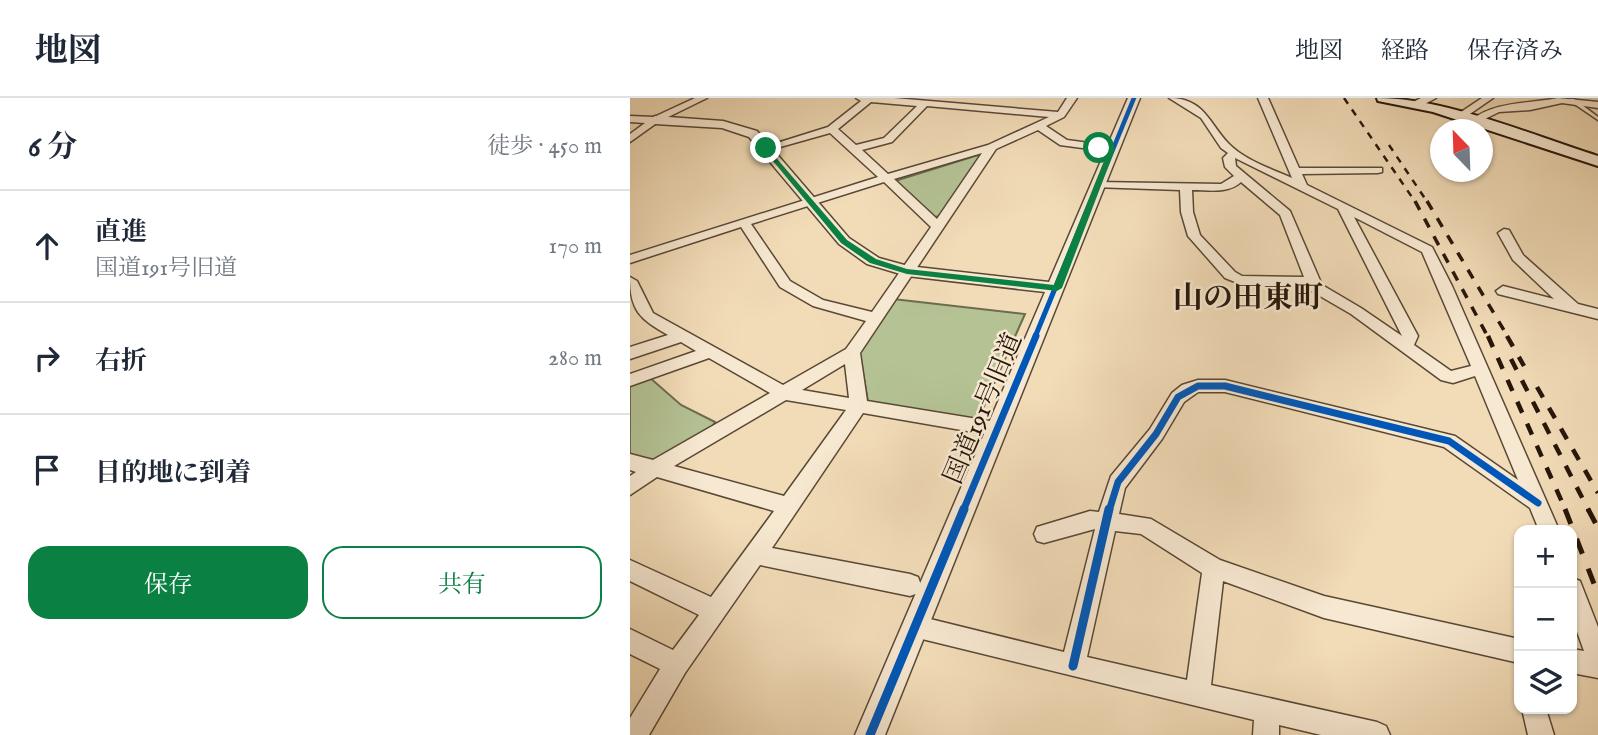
<!DOCTYPE html>
<html lang="ja">
<meta charset="utf-8">
<style>
:root{--surface:#fff;--page:#f6f6f7;--text:#1f2937;--muted:#747a83;--line:#e0e1e3;--accent:#0b8043}
body{margin:0;font-family:"IM FELL English","Noto Serif JP",serif;background:var(--page);color:var(--text)}
.controls{position:absolute;right:21px;bottom:21px;display:grid;overflow:hidden;border-radius:14px;box-shadow:0 2px 5px #0004}
.controls button{width:63px;height:63px;display:grid;place-items:center;padding:0;border:0;border-bottom:2px solid var(--line);background:var(--surface);color:var(--text);font:35px sans-serif}
.compass{position:absolute;left:800px;top:21px;width:63px;height:63px;border-radius:50%;background:var(--surface);box-shadow:0 2px 5px #0004;rotate:337deg}
.stop{position:absolute;width:21px;height:21px;margin:-16px;border:5px solid #0b8043;border-radius:50%;background:#fff}
.stop.end{background:#0b8043;border-color:#fff;box-shadow:0 2px 7px #0008}
.list{margin:0;padding:0;list-style:none}
h2{display:flex;justify-content:space-between;align-items:center;height:91px;margin:0;padding:0 28px;font-size:30px}
h2 small{font-size:23px;font-weight:400;color:var(--muted)}
.list li{display:grid;grid-template-columns:46px 1fr auto;gap:21px;align-items:center;box-sizing:border-box;height:112px;padding:0 28px;border-top:2px solid var(--line)}
.list b{display:block;font-size:26px;white-space:nowrap}
.list p{margin:0;font-size:23px;white-space:nowrap;color:var(--muted)}
.list em{font-size:23px;font-style:normal;color:var(--muted)}
.actions{display:flex;gap:14px;padding:21px 28px}
.actions a{flex:1;padding:16px 0;border:2px solid var(--accent);border-radius:21px;text-align:center;font-size:24px;color:var(--accent)}
.actions .main{background:var(--accent);color:#fff}
.icon{flex:none;width:38px;height:38px;fill:none;stroke:currentColor;stroke-width:2;stroke-linecap:round;stroke-linejoin:round}
.map{position:relative;flex:none;width:968px;height:637px;overflow:hidden}
header{display:flex;align-items:center;gap:42px;box-sizing:border-box;height:98px;padding:0 35px;background:var(--surface);border-bottom:2px solid var(--line)}
header strong{font-size:33px}
nav{display:flex;gap:38px;margin-inline-start:auto;font-size:24px}
main{display:flex}
aside{flex:1;background:var(--surface)}
.map>svg:first-child{display:block}
.green{fill:#b4c294;stroke:#6d6c4e;stroke-width:2}
.lines{fill:none;stroke-linecap:round;stroke-linejoin:round}
.service-casing{stroke:#594835;stroke-width:3}
.minor-casing{stroke:#594835;stroke-width:3}
.tertiary-casing{stroke:#594835;stroke-width:3}
.secondary-casing{stroke:#261609;stroke-width:4}
.service{fill:#f7e8d1;fill-rule:evenodd}
.minor{fill:#f7e8d1;fill-rule:evenodd}
.tertiary{fill:#f7e8d1;fill-rule:evenodd}
.secondary{fill:#f7e8d1;fill-rule:evenodd}
.rail-far3{stroke:#261609;stroke-width:2.5;stroke-dasharray:7 7;stroke-linecap:butt}
.rail-far2{stroke:#261609;stroke-width:3.5;stroke-dasharray:10 10;stroke-linecap:butt}
.rail-far1{stroke:#261609;stroke-width:4.5;stroke-dasharray:12 12;stroke-linecap:butt}
.rail{stroke:#261609;stroke-width:5;stroke-dasharray:16 16;stroke-linecap:butt}
.cycleway-far3-casing{stroke:#f7e8d1;stroke-width:7}
.cycleway-far2-casing{stroke:#f7e8d1;stroke-width:9}
.cycleway-far1-casing{stroke:#f7e8d1;stroke-width:11}
.cycleway-casing{stroke:#f7e8d1;stroke-width:13}
.cycleway-far3{stroke:#0057b8;stroke-width:4.5}
.cycleway-far2{stroke:#0057b8;stroke-width:5}
.cycleway-far1{stroke:#0057b8;stroke-width:7}
.cycleway{stroke:#0057b8;stroke-width:9}
.route{fill:#0b8043}
.labels{text-anchor:middle;stroke-width:5;stroke-linejoin:round;paint-order:stroke}
.street-label{font-size:26px;fill:#261609;stroke:#f7e8d1}
.quarter-label{font-size:30px;font-weight:bold;fill:#261609;stroke:#f7e8d1}
</style>
<header>
<strong>地図</strong>
<nav><a>地図</a><a>経路</a><a>保存済み</a></nav>
</header>
<main>
<aside>
<h2>6 分<small>徒歩 · 450 m</small></h2>
<ul class="list">
<li><svg class="icon" aria-label="ahead" viewBox="0 0 24 24"><path d="M12 20V5M6 11l6-6 6 6"/></svg><div><b>直進</b><p>国道191号旧道</p></div><em>170 m</em></li>
<li><svg class="icon" aria-label="right" viewBox="0 0 24 24"><path d="M7 20v-9h11M14 6l5 5-5 5"/></svg><div><b>右折</b></div><em>280 m</em></li>
<li><svg class="icon" aria-label="arrive" viewBox="0 0 24 24"><path d="M6 21V4h12l-3 4 3 4H6"/></svg><div><b>目的地に到着</b></div></li>
</ul>
<div class="actions"><a class="main">保存</a><a>共有</a></div>
</aside>
<div class="map">
<svg width="968" height="637" viewBox="0 0 968 637">
<rect width="100%" height="100%" fill="#f2dcb8"/>
<filter id="stains"><feTurbulence type="fractalNoise" baseFrequency=".00286" numOctaves="4"/><feColorMatrix values="0 0 0 0 .2 0 0 0 0 .09 0 0 0 0 .02 0 0 0 .5 -.17"/></filter>
<radialGradient id="worn" r=".72"><stop offset=".6" stop-color="#630" stop-opacity="0"/><stop offset="1" stop-color="#630" stop-opacity=".3"/></radialGradient>
<g class="green">
<path d="M348 57 352 58 311 118 304 119 265 83Z"/>
<path d="M263 201 395 216 348 322 238 304 229 251Z"/>
<path d="M19 279 51 307 85 324 82 329 25 363 0 356V287Z"/>
</g>
<g class="lines">
<defs>
<path id="service" d="M940 1H944L968 19V22L940 3Z"/>
<g id="minor">
<path d="M65 0H77L28 24 0 44V36L15 25 0 24V18L24 19Z"/>
<path d="M226 0H264L428 14 437 0H447L434 19 416 28 437 42 482 48 487 51 482 54 430 47 408 32 366 51 230 255 237 303 366 324 372 326 375 331 372 336 366 338 233 315 142 450 280 476 288 479 291 487 288 495 280 498 130 467 55 575 19 637H0V620L30 571 0 556V531L43 552 69 517 0 483V462L81 499 144 413 27 379 0 397V378L6 374 0 372V356L23 362 140 295 79 260 0 288V276L66 253 51 244 0 261V249L38 237C10 221 0 213 0 179L7 183 23 215 153 287 216 251 236 223 183 208 150 189 111 129 0 165V157L248 79 200 35 136 53 131 50 198 29 231 3ZM241 4 287 8 254 40 226 47 208 31ZM297 8 419 19 358 47 258 76 232 52 262 44ZM352 55 307 121 264 81ZM254 84 301 129 242 214 193 202 160 183 121 126ZM215 266 219 300 172 292ZM156 302 216 312 154 398 44 368Z"/>
<path d="M539 0C574 0 579 25 598 45 614 62 642 71 662 80L628 0H638L669 70H752V74L748 75 672 76 677 87 802 149 822 188 929 432H909L900 410 814 349 595 294H568L554 304 532 341 495 390 489 416 521 421 590 462 694 498 889 541V565L694 520 593 483 581 587 747 624 756 628 760 637H691L649 627V637H623L624 622 284 539 276 536 273 528 276 520 284 517 434 554 465 431 414 445 407 443 404 436 407 429 460 413 469 414 481 378 520 331 542 295 552 287 568 282H595L825 338 888 382 845 278 823 285 811 282 721 216 671 187 610 186 595 180 558 138 551 114 550 92 463 89 461 87 467 84 591 86 604 78 595 69 593 60 598 55 591 50 571 20ZM605 60 708 111 772 238 731 210 692 187 660 113 606 68ZM611 84 650 117 674 179 612 178 605 174 570 137 563 114 562 92C579 92 598 96 611 84ZM724 119 792 154 841 268 821 273 784 247 788 238ZM485 433 511 436 572 475 557 582 457 559Z"/>
<path d="M852 0H863L837 18H831V14Z"/>
<path d="M928 0 968 4V10L932 5 900 12 869 14 845 26 840 23C864 3 899 6 928 0Z"/>
<path d="M874 131 879 132 893 157 948 206 968 211V221L868 196 866 193 873 188 924 201 883 162 868 135Z"/>
<path d="M942 480 950 483 968 529V580L942 575V551L954 553 942 520Z"/>
<path d="M892 611H916L924 637H898Z"/>
</g>
<g id="tertiary">
<path d="M498 0H510L255 637H225L415 194 277 178 237 166 209 146 119 39 92 30 25 26 19 22 25 18 93 23 127 33 219 140 249 160 278 168 419 184Z"/>
<path d="M791 0H806L791 8H783V4Z"/>
</g>
<path id="secondary" d="M747 0C815 0 902 37 968 58V68L803 14 748 3Z"/>
</defs>
<use href="#service" class="service-casing"/>
<use href="#minor" class="minor-casing"/>
<use href="#tertiary" class="tertiary-casing"/>
<use href="#secondary" class="secondary-casing"/>
<use href="#service" class="service"/>
<use href="#minor" class="minor"/>
<use href="#tertiary" class="tertiary"/>
<use href="#secondary" class="secondary"/>
<g class="rail-far3">
<path d="M714 0 786 105"/>
<path d="M759 47 798 105"/>
</g>
<g class="rail-far2">
<path d="M785 103 858 239"/>
<path d="M797 103 878 239"/>
</g>
<g class="rail-far1">
<path d="M858 238 936 413"/>
<path d="M877 238 894 268"/>
<path d="M881 261 959 413"/>
<path d="M907 289 968 395"/>
</g>
<g class="rail">
<path d="M935 411 968 496"/>
<path d="M958 411 968 430"/>
</g>
<defs>
<path id="cycleway-far3" d="M461 105 504 0"/>
<path id="cycleway-far2" d="M405 239 461 103"/>
<g id="cycleway-far1">
<path d="M333 413 406 238"/>
<path d="M479 413 488 384 526 336 548 299 568 288H595L819 343 908 405"/>
</g>
<g id="cycleway">
<path d="M443 568 479 411"/>
<path d="M240 637 334 411"/>
</g>
</defs>
<use href="#cycleway-far3" class="cycleway-far3-casing"/>
<use href="#cycleway-far2" class="cycleway-far2-casing"/>
<use href="#cycleway-far1" class="cycleway-far1-casing"/>
<use href="#cycleway" class="cycleway-casing"/>
<use href="#cycleway-far3" class="cycleway-far3"/>
<use href="#cycleway-far2" class="cycleway-far2"/>
<use href="#cycleway-far1" class="cycleway-far1"/>
<use href="#cycleway" class="cycleway"/>
</g>
<path class="route" d="M136 48 217 142 246 161 277 171 424 187 478 53 466 50 469 48 485 51 432 190 427 193 277 176 240 165 211 145 133 51Z"/>
<g class="labels">
<g class="street-label">
<text transform="translate(352 310) rotate(-67)" y="9">国道191号旧道</text>
</g>
<g class="quarter-label">
<text x="618" y="209">山の田東町</text>
</g>
</g>
<rect width="100%" height="100%" filter="url(#stains)"/>
<rect width="100%" height="100%" fill="url(#worn)"/>
</svg>
<div class="controls">
<button>+</button>
<button>−</button>
<button><svg class="icon" aria-label="layers" viewBox="0 0 24 24"><path d="M12 4l9 5-9 5-9-5zM3 14l9 5 9-5"/></svg></button>
</div>
<svg class="compass" viewBox="-18 -18 36 36"><path d="M0-13l5 13h-10z" fill="#e53935"/><path d="M0 13l5-13h-10z" fill="#747a83"/></svg>
<div class="stop" style="left:469px;top:50px"></div>
<div class="stop end" style="left:136px;top:50px"></div>
</div>
</main>
